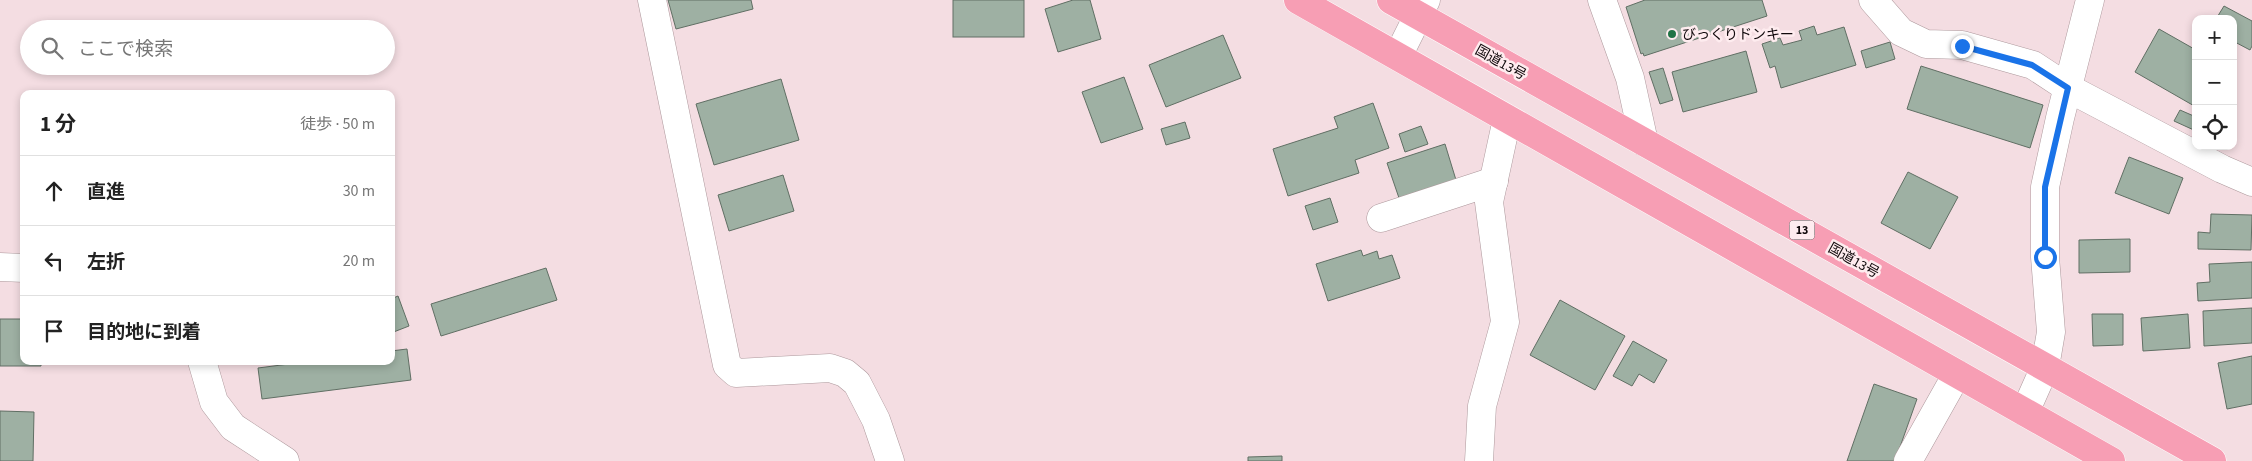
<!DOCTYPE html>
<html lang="ja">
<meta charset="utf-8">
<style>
:root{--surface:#fff;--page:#f6f6f6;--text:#222;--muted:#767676;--line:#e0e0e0}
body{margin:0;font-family:"Source Sans 3","Noto Sans JP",sans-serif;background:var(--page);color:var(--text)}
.controls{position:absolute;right:15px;top:15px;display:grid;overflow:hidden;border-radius:10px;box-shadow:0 2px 8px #0003}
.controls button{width:45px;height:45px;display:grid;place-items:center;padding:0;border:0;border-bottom:1px solid var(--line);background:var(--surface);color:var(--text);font:25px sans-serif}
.stop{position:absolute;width:15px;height:15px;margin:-11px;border:4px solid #1a73e8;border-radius:50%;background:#fff}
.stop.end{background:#1a73e8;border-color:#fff;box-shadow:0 1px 5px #0008}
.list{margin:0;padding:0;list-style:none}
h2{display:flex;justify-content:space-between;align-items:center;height:65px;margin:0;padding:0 20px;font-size:21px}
h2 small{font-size:16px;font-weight:400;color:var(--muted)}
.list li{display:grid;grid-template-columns:32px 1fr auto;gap:15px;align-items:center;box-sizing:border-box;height:70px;padding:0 20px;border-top:1px solid var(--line)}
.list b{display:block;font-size:19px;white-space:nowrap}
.list em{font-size:16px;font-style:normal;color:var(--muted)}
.icon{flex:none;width:28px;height:28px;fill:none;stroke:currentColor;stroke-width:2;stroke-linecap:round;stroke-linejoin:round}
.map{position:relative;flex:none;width:2252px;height:461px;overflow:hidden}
.search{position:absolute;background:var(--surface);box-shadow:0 2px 8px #0003;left:20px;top:20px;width:375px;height:55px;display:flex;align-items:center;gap:12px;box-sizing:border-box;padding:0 18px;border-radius:28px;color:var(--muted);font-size:19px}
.panel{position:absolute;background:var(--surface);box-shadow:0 2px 8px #0003;left:20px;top:90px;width:375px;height:275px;border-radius:10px}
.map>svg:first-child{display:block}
.building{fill:#9eb0a3;stroke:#606f64}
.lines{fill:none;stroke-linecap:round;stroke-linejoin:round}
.minor-casing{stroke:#ad989c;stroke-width:29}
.highway-casing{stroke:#fff;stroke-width:29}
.minor{stroke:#fff;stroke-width:28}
.highway{stroke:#f79eb4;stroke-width:28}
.route{stroke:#1a73e8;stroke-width:6}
.poi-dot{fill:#207345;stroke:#feecef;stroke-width:2}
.labels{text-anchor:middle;stroke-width:5;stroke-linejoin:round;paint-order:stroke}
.shield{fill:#feecef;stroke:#574d4f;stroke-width:1}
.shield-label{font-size:12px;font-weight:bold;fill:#10090b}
.poi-label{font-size:14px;fill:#10090b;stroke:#feecef;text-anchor:start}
.street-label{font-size:14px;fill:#10090b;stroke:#feecef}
</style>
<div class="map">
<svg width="2252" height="461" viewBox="0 0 2252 461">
<rect width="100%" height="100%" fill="#f4dde2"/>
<g class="building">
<path d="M668 0H751L753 9 676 29Z"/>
<rect x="953" y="0" width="71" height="37"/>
<path d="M1073 0H1090L1101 39 1058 52 1045 9Z"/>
<path d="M1762 0 1767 16 1644 56 1643 53 1641 54 1626 7 1645 0Z"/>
<path d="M2224 6 2252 21V46L2250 50 2233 41V19H2216Z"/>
<path d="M1814 26 1817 35 1844 27 1856 65 1781 88 1775 66 1770 68 1762 44 1780 38 1783 45 1802 40 1799 31Z"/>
<path d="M2159 29 2196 50V107L2135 72Z"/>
<path d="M1223 35 1241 78 1166 107 1149 65Z"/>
<path d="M1890 42 1895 59 1866 68 1861 51Z"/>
<path d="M1746 51 1757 92 1683 112 1672 72Z"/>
<path d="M1921 66 2043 105 2030 148 1907 109Z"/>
<path d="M1663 68 1673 100 1660 104 1649 72Z"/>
<path d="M1124 77 1143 129 1101 143 1082 92Z"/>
<path d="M781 79 799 140 714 165 696 104Z"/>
<path d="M1373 103 1389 148 1355 160 1359 173 1288 196 1273 149 1338 128 1334 117Z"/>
<path d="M2180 110 2196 117V131L2174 121Z"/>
<path d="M1185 122 1190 138 1166 145 1161 129Z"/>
<path d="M1421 126 1428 144 1405 152 1399 134Z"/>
<path d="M1445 144 1456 180 1399 198 1387 163Z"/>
<path d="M2129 157 2183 178 2169 214 2115 193Z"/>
<path d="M1908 172 1958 197 1930 249 1881 223Z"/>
<path d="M783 175 794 211 729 231 718 195Z"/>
<path d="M1330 198 1338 222 1313 230 1305 206Z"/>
<path d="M2211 214 2252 215 2251 250 2198 249V232L2210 233Z"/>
<path d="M2130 239V272L2079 273V240Z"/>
<path d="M1361 250 1363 256 1377 251 1379 259 1392 255 1400 278 1328 301 1316 264Z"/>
<path d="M2252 262V298L2198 301 2197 283 2210 282 2209 264Z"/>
<path d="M546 268 557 300 441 336 431 304Z"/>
<path d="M398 296 409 326 391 333V299Z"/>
<path d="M1560 300 1625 336 1595 390 1530 355Z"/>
<path d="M2252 308V343L2204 346 2203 311Z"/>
<path d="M2092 314H2123V345L2093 346Z"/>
<path d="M2188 314 2190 348 2143 351 2141 318Z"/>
<path d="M0 319H24V361H41V366H0Z"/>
<path d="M1633 341 1667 360 1654 383 1639 374 1632 386 1613 376Z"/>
<path d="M407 349 411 380 262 399 258 368 312 361H391V351Z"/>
<path d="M2252 356V404L2227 409 2218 363Z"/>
<path d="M1874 384 1917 399 1895 461H1847Z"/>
<path d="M0 411 34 412 33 461H0Z"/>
<path d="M1282 456V461H1248V457Z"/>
</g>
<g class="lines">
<defs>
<g id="minor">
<path d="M652 0 727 365 736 373 830 368 845 373 857 383 876 420 890 461"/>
<path d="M1602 0 1630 78 1644 142"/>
<path d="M1873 0 1901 32 1926 44 1962 45 2033 65 2068 88 2222 169 2252 182"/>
<path d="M1398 56 1426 0"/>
<path d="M1381 218 1494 181"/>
<path d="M0 267 24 268"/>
<path d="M202 361 214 402 233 427 285 461"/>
<path d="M2025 412 2045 367 2051 332 2045 257V187L2060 118 2090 0"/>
<path d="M1479 461 1482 406 1505 322 1489 202 1507 119"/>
<path d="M1908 461 1957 374"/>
</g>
<g id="highway">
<path d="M1298 0 2111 461"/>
<path d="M1391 0 2212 461"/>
</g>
</defs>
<use href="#minor" class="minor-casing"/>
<use href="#highway" class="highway-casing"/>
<use href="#minor" class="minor"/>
<use href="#highway" class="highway"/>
</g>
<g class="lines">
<path class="route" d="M1962 46 2032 65 2068 88 2045 187V257"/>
</g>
<circle class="poi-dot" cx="1672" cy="34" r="5"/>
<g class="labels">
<rect class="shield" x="1789.5" y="220.5" width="25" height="19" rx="4"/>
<g class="shield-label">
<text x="1802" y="234">13</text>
</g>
<g class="poi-label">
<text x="1682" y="39">びっくりドンキー</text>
</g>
<g class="street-label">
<text transform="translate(1501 62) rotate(29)" y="5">国道13号</text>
<text transform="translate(1854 260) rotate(29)" y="5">国道13号</text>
</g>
</g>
</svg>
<div class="controls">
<button>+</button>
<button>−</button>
<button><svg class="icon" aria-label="locate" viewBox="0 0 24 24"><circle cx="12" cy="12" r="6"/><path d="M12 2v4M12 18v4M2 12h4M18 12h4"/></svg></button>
</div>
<div class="stop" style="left:2045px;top:257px"></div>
<div class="stop end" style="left:1962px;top:46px"></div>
<div class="search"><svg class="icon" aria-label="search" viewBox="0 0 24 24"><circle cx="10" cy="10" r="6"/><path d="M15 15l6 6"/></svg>ここで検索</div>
<section class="panel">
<h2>1 分<small>徒歩 · 50 m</small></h2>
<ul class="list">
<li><svg class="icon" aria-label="ahead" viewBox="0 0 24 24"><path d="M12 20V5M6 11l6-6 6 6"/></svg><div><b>直進</b></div><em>30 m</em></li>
<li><svg class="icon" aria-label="left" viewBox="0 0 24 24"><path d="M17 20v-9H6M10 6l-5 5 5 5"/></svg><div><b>左折</b></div><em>20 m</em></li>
<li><svg class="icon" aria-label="arrive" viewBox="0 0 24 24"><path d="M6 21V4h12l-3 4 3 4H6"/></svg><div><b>目的地に到着</b></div></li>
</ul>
</section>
</div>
